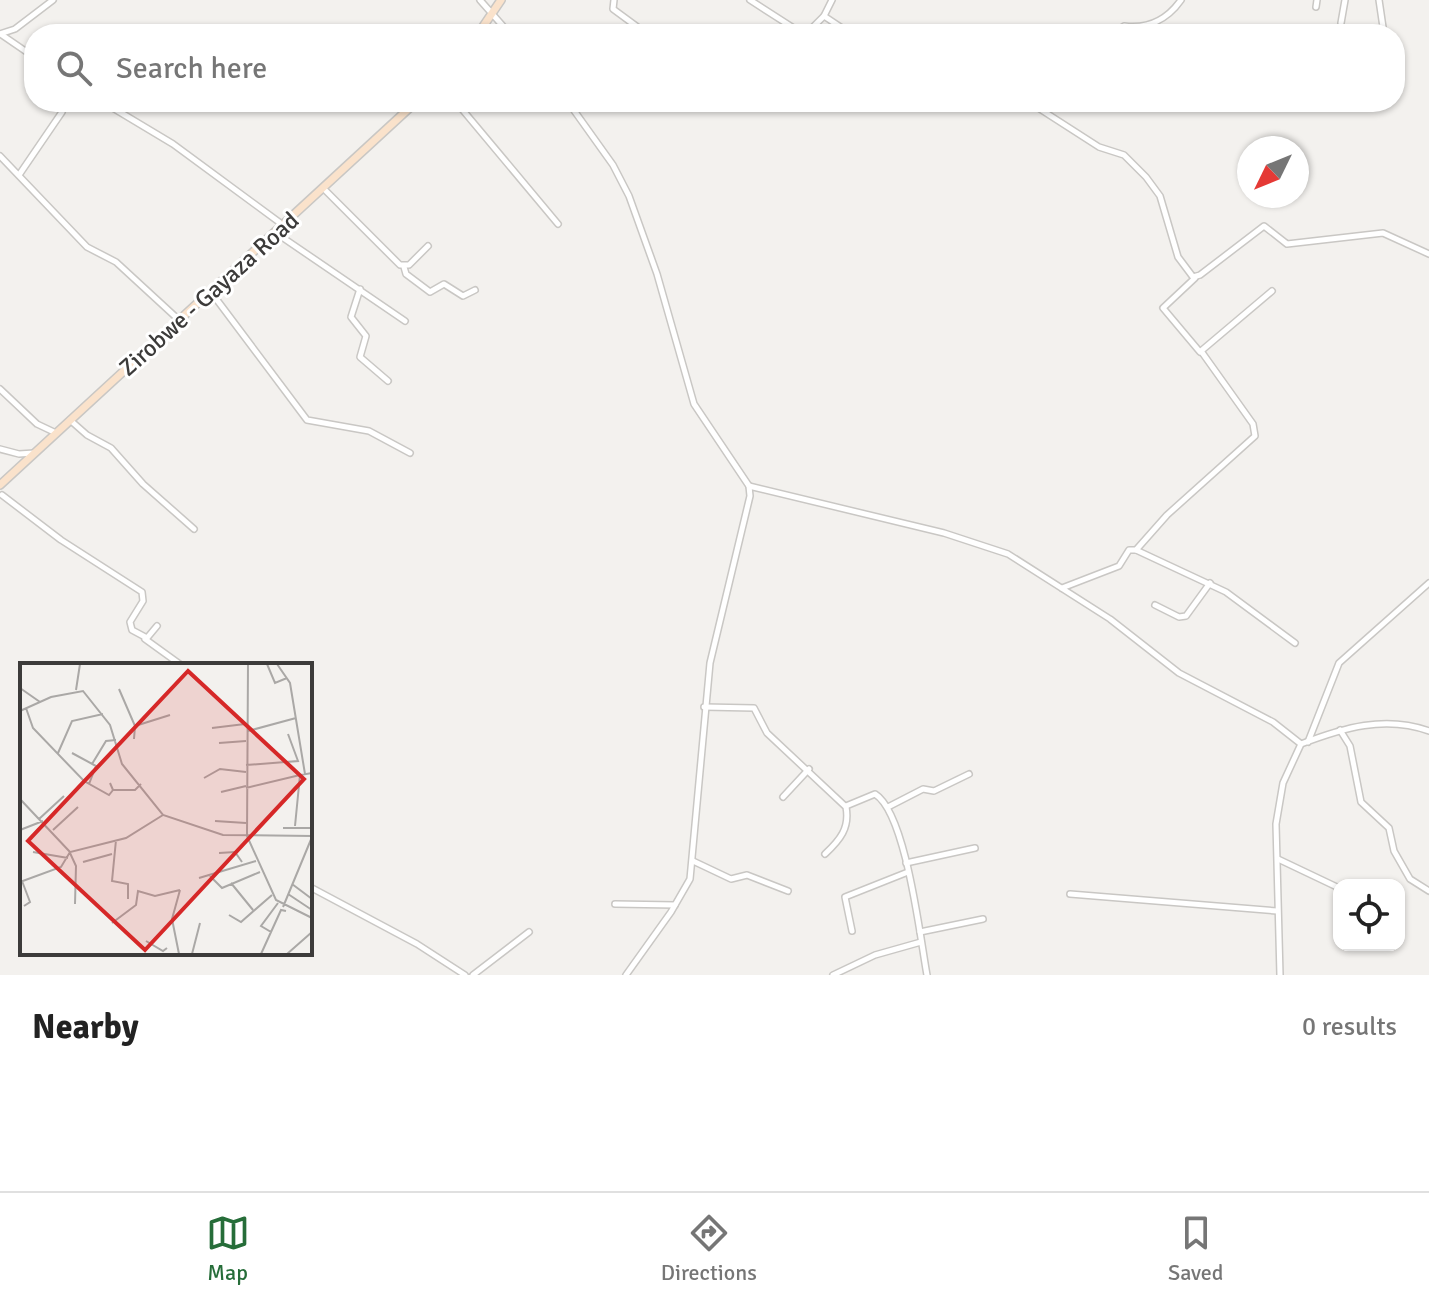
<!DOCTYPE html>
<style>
:root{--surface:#fff;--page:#f6f6f6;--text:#222;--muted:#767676;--line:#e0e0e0;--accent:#266d39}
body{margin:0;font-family:Signika,sans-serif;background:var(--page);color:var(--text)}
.controls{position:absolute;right:24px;bottom:24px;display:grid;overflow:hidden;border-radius:16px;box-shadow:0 2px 6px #0004}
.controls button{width:72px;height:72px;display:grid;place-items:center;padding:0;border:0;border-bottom:2px solid var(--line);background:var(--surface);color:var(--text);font:40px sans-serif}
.compass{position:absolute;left:1237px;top:136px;width:72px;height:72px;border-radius:50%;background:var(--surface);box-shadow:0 2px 6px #0004;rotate:227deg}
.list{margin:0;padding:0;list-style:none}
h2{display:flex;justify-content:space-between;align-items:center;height:104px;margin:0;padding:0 32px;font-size:34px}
h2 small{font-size:26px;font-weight:400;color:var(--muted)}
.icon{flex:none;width:44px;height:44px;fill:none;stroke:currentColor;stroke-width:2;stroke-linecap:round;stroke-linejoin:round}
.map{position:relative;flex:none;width:1429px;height:975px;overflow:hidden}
.search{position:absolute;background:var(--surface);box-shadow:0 2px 6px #0004;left:24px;right:24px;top:24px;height:88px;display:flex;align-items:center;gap:20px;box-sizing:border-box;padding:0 28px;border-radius:32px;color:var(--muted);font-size:30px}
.sheet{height:216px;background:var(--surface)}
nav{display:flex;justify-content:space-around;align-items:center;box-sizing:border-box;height:112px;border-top:2px solid var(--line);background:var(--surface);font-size:22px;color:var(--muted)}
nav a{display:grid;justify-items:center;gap:4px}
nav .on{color:var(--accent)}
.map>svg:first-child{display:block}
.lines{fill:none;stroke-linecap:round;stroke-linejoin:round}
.street-casing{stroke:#c9c7c4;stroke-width:8}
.secondary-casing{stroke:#c9c7c4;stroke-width:10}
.street{stroke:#fff;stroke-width:5}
.secondary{stroke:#fae2cb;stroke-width:7}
.labels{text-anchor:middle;stroke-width:6;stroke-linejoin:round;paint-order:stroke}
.street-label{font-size:24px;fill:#3c3b3a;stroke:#fff}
.inset-road{fill:none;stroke:#aaa8a6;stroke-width:2}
.view{fill:#d62828;fill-opacity:0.15;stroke:#d62828;stroke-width:4}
.inset-edge{fill:none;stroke:#3c3b3a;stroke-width:4}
</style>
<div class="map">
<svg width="1429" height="975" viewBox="0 0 1429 975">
<rect width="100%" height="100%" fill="#f3f1ee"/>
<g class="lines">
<defs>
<g id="street">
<path d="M480 0 510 34"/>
<path d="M614 0 613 9 647 34"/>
<path d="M750 0 803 34"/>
<path d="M1379 0 1384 34"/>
<path d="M1316 7 1317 0"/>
<path d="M824 16 832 0"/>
<path d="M1341 23 1345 0"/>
<path d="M0 34 15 29 53 0"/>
<path d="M806 34 824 16 851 34"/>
<path d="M1112 34 1124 26C1147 29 1167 20 1181 0"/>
<path d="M2 35 34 57"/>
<path d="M103 102 173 144 283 225"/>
<path d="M456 102 558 224"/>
<path d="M568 102 613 165 629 196 657 274 694 404 749 486 750 496 710 663 690 879 671 912 626 975"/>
<path d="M1029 102 1099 147 1124 155 1146 177 1160 196 1178 257 1193 277 1200 275 1264 226 1287 244 1383 233 1429 254"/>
<path d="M0 156 87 247 116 262 179 320"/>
<path d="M19 175 62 112"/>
<path d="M324 189 400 265H409L428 246"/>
<path d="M276 233 405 321"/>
<path d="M404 267 406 274 430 292 444 284 463 296 475 290"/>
<path d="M1195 278 1163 308 1200 352"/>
<path d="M360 289 351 317 366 336 360 357 388 381"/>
<path d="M211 292 307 420 369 431 410 453"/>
<path d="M0 389 37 424 56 433"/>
<path d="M70 420 87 435 111 448 143 484 194 529"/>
<path d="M0 449 19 454 34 453"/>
<path d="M749 486 944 533 1008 554 1110 619 1179 673 1273 722 1301 744"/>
<path d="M2 495 61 540 142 592 143 601 130 622 132 630 147 638 157 626"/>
<path d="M1136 550 1226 592 1295 643"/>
<path d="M1062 588 1119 566 1129 550H1136L1167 515 1255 436 1253 424 1201 351 1272 291"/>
<path d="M1155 605 1179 617 1186 616 1210 583"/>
<path d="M145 639 181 665"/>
<path d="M704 707 754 708 767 733 846 807C850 828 840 840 825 854"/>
<path d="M1340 730 1350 746 1361 802 1389 828 1394 851 1410 879 1429 891"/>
<path d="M1308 742 1339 663 1429 583"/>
<path d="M783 797 809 769"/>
<path d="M846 806 875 794C906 813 920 937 927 975"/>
<path d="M888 807 923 789 934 791 969 774"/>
<path d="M1278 859 1339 888"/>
<path d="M693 861 731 879 747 875 788 891"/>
<path d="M906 863 975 848"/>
<path d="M310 887 417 944 465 975"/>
<path d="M1070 894 1277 911"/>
<path d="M615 904 675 905"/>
<path d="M852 931 845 897 908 872"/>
<path d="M920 932 983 919"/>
<path d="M473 975 529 932"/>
<path d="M833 975 875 955 921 942"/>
<path d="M1280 975 1276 824 1283 783 1301 744C1343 728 1385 715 1429 731"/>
</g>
<g id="secondary">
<path d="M478 34 501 0"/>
<path d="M0 485 416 102"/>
</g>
</defs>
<use href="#street" class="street-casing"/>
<use href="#secondary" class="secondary-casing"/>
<use href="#street" class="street"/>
<use href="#secondary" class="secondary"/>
</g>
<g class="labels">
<g class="street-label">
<text transform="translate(209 294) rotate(-42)" y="8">Zirobwe - Gayaza Road</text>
</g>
</g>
<g transform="translate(20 663)">
<rect width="292" height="292" fill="#f3f1ee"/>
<path class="inset-road" d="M228 1 227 173 256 237 292 255M247 1 255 20 267 15M257 1 270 20 285 111M0 25 20 39M99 26 115 63 114 76M56 27 60 1M6 45 13 65 64 118 89 132 93 127M0 48 31 34 63 28 90 62 102 101 143 152 203 172 292 173M115 63 150 52M192 65 225 61M228 68 276 55M199 80 226 78M38 90 52 58 83 51M52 90 76 103 69 121M72 101 86 78 96 77M226 102 278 98 268 71M184 115 200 106 226 109M90 120 93 127H115L121 121M226 125 280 112M201 129 226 123M0 136 50 189M19 156 44 133M195 158 226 160M275 163 280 112 292 110M263 165H292M0 167 23 158M33 167 58 144M96 177 92 218 108 221V236M13 189 48 195M50 190 56 203 55 241M199 190 215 189 222 199M63 199 92 191M190 213 202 225 240 209M179 215 236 198M2 218 10 239 4 243M0 219 41 204 50 189 106 175 143 152M211 220 233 247M272 221 292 236M268 231 292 247M263 244 292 174M209 252 221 259 252 232M92 260 116 242 118 228 135 233 160 227M251 269 241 263 258 240M126 278 143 288 147 285M159 291 152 256 160 227M172 291 180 260M241 291 261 247 266 248M267 291 292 269"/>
<path class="view" d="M168 8 284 116 125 287 8 178Z"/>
<rect width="292" height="292" class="inset-edge"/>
</g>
</svg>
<div class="controls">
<button><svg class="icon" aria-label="locate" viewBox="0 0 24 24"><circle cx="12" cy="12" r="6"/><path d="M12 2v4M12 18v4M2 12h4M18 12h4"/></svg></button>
</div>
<svg class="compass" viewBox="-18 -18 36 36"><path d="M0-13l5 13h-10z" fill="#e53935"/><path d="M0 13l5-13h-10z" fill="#767676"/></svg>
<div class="search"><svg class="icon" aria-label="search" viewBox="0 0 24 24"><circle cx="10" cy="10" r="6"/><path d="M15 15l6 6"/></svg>Search here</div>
</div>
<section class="sheet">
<h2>Nearby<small>0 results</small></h2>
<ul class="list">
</ul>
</section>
<nav>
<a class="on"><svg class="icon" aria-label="map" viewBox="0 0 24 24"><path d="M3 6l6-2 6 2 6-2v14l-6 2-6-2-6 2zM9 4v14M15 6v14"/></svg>Map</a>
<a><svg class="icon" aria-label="directions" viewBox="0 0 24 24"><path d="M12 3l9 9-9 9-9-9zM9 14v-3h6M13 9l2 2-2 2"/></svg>Directions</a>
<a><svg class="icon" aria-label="saved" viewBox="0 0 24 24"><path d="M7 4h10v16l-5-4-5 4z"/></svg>Saved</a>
</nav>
